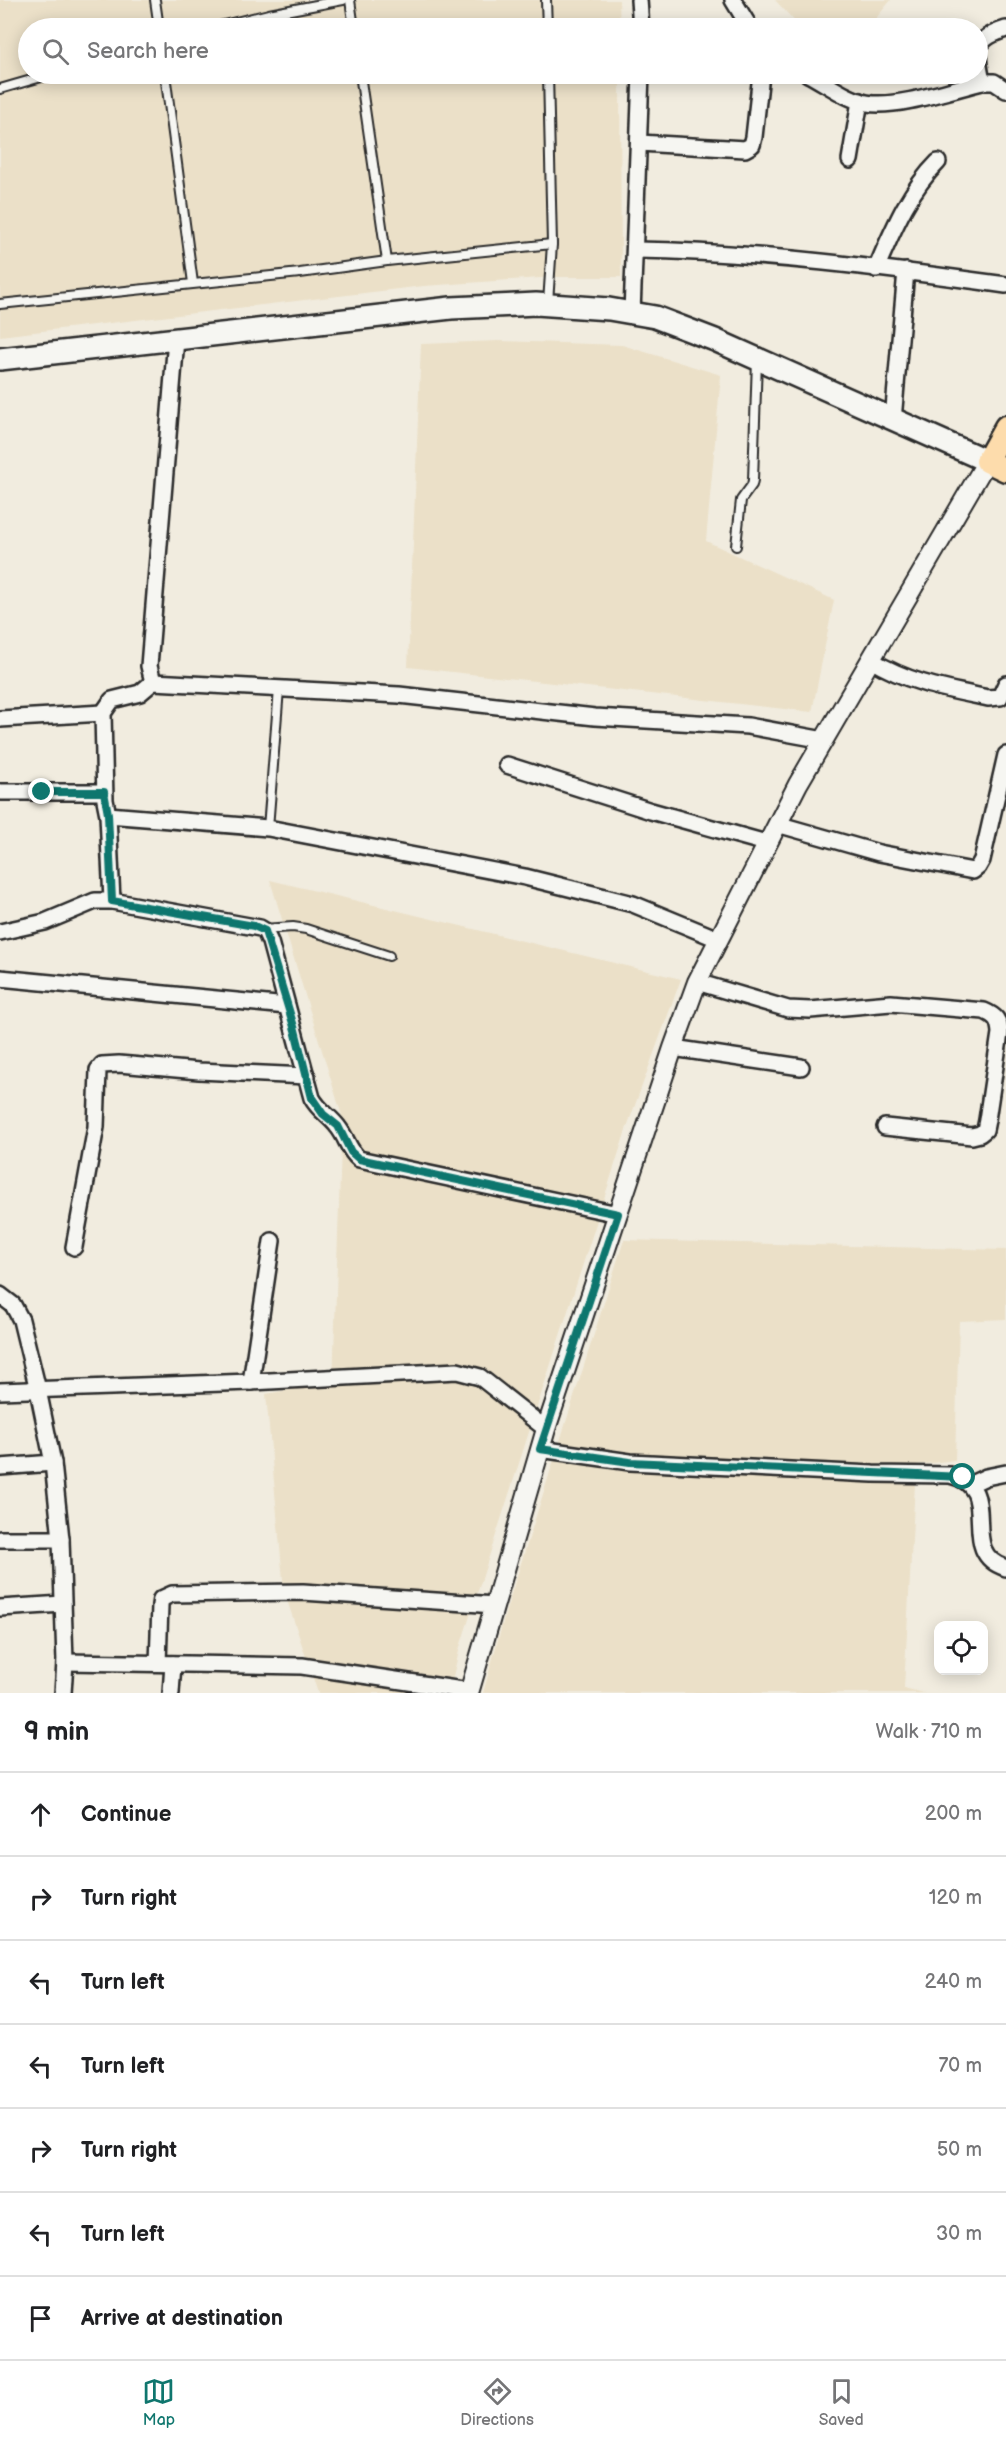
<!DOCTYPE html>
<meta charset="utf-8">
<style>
:root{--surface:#fff;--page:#f2f2f2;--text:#202124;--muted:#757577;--line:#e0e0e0;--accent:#0f766e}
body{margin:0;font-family:"Balsamiq Sans",sans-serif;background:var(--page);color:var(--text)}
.controls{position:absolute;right:18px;bottom:18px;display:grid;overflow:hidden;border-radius:12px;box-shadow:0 3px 15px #0003}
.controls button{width:54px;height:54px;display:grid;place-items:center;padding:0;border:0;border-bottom:2px solid var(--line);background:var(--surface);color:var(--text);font:30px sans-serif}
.stop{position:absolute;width:18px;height:18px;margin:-14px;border:4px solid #0f766e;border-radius:50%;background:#fff}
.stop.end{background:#0f766e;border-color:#fff;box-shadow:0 2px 6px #0008}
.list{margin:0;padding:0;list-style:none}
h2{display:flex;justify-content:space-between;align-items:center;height:78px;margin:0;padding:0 24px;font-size:26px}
h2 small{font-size:20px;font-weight:400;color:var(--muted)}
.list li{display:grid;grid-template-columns:39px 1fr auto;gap:18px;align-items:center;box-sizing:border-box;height:84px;padding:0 24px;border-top:2px solid var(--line)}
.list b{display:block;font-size:22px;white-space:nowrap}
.list em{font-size:20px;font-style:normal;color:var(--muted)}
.icon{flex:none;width:33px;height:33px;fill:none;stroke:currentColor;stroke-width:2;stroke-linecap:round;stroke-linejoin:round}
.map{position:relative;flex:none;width:1006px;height:1693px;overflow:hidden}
.search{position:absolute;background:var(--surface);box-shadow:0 3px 15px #0003;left:18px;right:18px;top:18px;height:66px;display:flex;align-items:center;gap:15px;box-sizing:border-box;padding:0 21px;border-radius:33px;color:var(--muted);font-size:22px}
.sheet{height:666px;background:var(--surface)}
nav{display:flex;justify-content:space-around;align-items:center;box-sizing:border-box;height:84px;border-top:2px solid var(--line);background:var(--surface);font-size:16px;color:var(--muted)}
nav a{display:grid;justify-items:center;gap:3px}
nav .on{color:var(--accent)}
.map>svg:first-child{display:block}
.built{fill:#ebe0c8}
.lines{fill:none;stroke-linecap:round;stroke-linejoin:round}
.service-casing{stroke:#2b2b2b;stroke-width:12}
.minor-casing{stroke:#2b2b2b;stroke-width:20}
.tertiary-casing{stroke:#2b2b2b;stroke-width:22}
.secondary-casing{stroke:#2b2b2b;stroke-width:26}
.primary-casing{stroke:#2b2b2b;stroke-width:27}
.service{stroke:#f6f6f2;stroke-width:8}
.minor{stroke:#f6f6f2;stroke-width:15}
.tertiary{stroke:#f6f6f2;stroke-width:18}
.secondary{stroke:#f6f6f2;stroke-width:21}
.primary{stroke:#fddcac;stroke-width:22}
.route{stroke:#0f766e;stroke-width:8}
</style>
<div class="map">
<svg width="1006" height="1693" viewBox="0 0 1006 1693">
<rect width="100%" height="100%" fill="#f1ecdf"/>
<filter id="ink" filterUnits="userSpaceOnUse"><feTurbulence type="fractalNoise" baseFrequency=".0167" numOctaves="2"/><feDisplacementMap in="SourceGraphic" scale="12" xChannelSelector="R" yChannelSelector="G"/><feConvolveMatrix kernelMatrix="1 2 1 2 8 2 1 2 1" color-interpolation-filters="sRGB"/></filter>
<g filter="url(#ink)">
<g class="built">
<path d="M0 0H619L620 28H28V74H620L621 277H554L424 286 0 336Z"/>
<path d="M775 0H891L868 28H801Z"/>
<path d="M498 341 622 345 721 375 706 541 834 600 812 712 408 667 421 344Z"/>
<path d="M270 880 681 979 627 1127 460 1647 449 1693H318L284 1591 266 1394 333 1382 342 1116Z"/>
<path d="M624 1240 1006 1250V1319L959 1321 955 1460 916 1465 904 1688 924 1693H483L508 1604Z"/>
</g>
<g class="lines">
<defs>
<g id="service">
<path d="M155 0 159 28"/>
<path d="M350 0 354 28"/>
<path d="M546 0 547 28"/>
<path d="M211 28 269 14 343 0"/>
<path d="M165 74 193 283"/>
<path d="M360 74 387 261"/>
<path d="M548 74 552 244 548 303"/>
<path d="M0 89 52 74"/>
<path d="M0 304 300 273 387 261 552 244"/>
<path d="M736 546 741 500 752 485 753 480 757 360"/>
<path d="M268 828 279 689"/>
<path d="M263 929 293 927 306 929 389 956"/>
</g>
<g id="minor">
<path d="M639 0 641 28"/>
<path d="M733 0 750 28"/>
<path d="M808 74C826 83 846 99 867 103 895 109 953 89 982 82H994L1006 90"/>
<path d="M982 82C976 50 972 40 1006 29"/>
<path d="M639 143 745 149 752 145 754 137 761 74"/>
<path d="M850 160 860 101"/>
<path d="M636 250C759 252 884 268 1006 285"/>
<path d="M876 269C893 230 908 192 938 162"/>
<path d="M632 313 641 74"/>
<path d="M893 420 906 271"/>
<path d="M871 660C909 683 945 689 988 698L1000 697 1006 684"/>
<path d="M153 682 149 666 176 339"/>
<path d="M0 719 103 713"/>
<path d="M507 765 651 811 766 843"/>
<path d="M0 792H104"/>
<path d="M108 815 268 828 525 877 633 904 718 939"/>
<path d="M777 824 879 853 973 871 978 867 982 860 1006 755"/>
<path d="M112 901 108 815 105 800 103 713 112 700 140 693 153 682 399 695 595 717 748 726 824 740"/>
<path d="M0 932 45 922 95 901H112L260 928 265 931 270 942 312 1098C319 1111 330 1116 338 1127 347 1138 348 1150 359 1159L618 1214"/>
<path d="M0 978 287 1006"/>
<path d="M697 982 788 1009 810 1010 891 1003 984 1011C996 1016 999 1020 1000 1033L987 1120 985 1130 980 1134 972 1136 885 1127"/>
<path d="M673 1048 801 1067"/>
<path d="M74 1247 96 1127 98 1070 102 1065 119 1064 199 1071 307 1076"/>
<path d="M0 1295 13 1305 21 1320 38 1390 53 1463 61 1539 65 1662 63 1693"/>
<path d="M251 1382 272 1241"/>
<path d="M0 1391 251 1382 457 1371 480 1377 546 1429"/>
<path d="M540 1449 630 1462 873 1474 950 1475C1006 1488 954 1552 1006 1568"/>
<path d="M0 1467 53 1463"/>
<path d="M973 1483 986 1477 1006 1473"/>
<path d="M0 1539H61"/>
<path d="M0 1608 63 1604"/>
<path d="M65 1662 302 1666 469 1691"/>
<path d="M158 1663 160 1605 161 1599 172 1594 303 1592 495 1605"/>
<path d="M171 1693 173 1664"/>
</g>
<path id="tertiary" d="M469 1693 546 1429 673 1048 697 982 798 784 987 461"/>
<path id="secondary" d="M0 359 451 308 536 304 609 309 655 317 715 340 987 461"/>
<path id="primary" d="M1006 427 987 461 1006 470"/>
</defs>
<use href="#service" class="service-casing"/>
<use href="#minor" class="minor-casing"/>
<use href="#tertiary" class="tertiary-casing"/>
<use href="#secondary" class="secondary-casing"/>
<use href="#primary" class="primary-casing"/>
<use href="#service" class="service"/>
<use href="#minor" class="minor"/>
<use href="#tertiary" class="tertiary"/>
<use href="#secondary" class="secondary"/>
<use href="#primary" class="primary"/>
</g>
</g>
<g class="lines" filter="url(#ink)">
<path class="route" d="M42 792H104L108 814 112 901 254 926 265 931 295 1030 312 1098 323 1114 338 1126 351 1152 359 1159 618 1214 540 1449 630 1462 963 1477"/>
</g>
</svg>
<div class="controls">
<button><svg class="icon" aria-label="locate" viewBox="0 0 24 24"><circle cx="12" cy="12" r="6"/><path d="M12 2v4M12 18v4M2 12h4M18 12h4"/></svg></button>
</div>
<div class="stop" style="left:963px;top:1477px"></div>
<div class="stop end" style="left:42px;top:792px"></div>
<div class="search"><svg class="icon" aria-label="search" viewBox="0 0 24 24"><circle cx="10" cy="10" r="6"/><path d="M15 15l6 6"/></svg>Search here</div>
</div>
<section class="sheet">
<h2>9 min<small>Walk · 710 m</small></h2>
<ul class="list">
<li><svg class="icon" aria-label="ahead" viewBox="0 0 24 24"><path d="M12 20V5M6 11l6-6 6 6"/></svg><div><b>Continue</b></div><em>200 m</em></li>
<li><svg class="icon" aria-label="right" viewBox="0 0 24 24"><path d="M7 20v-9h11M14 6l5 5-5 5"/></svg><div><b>Turn right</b></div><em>120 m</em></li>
<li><svg class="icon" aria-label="left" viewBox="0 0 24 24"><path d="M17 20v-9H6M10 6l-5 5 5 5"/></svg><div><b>Turn left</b></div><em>240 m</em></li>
<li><svg class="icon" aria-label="left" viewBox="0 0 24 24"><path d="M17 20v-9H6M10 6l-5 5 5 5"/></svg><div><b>Turn left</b></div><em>70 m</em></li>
<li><svg class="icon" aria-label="right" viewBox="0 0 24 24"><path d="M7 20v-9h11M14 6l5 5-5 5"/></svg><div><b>Turn right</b></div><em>50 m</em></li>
<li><svg class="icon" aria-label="left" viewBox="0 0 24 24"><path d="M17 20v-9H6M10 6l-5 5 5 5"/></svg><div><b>Turn left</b></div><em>30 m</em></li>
<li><svg class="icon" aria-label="arrive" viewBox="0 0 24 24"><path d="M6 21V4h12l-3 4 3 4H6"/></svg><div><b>Arrive at destination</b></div></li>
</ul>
</section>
<nav>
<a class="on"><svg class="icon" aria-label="map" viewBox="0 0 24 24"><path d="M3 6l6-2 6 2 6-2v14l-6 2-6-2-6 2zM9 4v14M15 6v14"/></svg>Map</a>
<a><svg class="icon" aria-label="directions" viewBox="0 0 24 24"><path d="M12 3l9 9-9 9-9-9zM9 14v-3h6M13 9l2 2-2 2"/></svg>Directions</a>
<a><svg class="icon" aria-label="saved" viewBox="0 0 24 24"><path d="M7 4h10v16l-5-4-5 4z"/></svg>Saved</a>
</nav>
